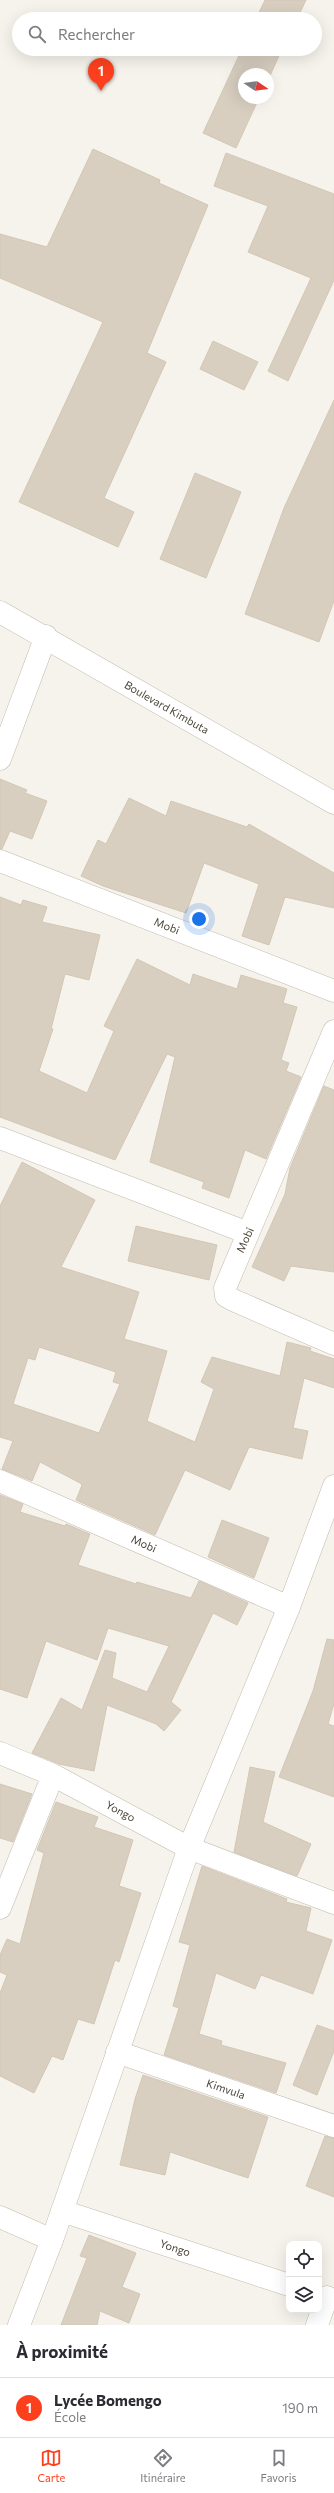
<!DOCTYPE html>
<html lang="fr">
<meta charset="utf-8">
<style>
:root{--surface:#fff;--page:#f2f2f3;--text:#2b2b33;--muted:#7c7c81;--line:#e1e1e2;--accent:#fc3f1d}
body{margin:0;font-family:Commissioner,sans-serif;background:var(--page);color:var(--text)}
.controls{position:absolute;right:12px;bottom:12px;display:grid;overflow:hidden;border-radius:8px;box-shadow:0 4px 16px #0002}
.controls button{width:36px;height:36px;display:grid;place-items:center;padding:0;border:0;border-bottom:1px solid var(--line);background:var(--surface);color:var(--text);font:20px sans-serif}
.compass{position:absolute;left:238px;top:68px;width:36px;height:36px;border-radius:50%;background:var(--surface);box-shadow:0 4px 16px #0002;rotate:103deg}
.you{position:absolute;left:199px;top:919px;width:14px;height:14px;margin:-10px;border:3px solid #fff;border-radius:50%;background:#1a73e8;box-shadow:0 0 0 6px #1a73e833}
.badge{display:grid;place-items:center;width:26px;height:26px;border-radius:50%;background:var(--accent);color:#fff;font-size:13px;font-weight:700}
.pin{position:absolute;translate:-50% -33px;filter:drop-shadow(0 1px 2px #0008)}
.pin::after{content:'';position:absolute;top:21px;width:14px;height:12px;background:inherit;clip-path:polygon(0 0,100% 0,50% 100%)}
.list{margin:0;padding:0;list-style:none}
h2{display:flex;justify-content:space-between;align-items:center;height:52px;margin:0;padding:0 16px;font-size:17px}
h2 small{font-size:13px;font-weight:400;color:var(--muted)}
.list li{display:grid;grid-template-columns:26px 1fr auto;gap:12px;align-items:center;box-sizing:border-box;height:60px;padding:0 16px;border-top:1px solid var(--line)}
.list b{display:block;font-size:15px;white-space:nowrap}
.list p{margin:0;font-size:13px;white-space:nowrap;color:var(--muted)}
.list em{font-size:13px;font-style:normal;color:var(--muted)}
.icon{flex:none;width:22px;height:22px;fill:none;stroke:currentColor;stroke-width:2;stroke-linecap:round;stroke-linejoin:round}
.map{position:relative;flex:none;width:334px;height:2325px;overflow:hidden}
.search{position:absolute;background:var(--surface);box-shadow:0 4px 16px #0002;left:12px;right:12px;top:12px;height:44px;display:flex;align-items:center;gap:10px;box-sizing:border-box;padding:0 14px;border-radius:22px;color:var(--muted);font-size:15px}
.sheet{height:112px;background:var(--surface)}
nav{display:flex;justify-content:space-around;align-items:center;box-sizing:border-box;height:56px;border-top:1px solid var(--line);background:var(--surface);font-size:11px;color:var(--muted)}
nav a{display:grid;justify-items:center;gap:2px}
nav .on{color:var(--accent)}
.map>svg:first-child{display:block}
.building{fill:#d8cfc1;stroke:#d3c7b4;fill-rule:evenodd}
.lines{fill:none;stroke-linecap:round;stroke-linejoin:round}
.minor-casing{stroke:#c2bbae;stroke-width:23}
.minor{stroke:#fff;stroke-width:22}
.labels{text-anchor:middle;stroke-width:3;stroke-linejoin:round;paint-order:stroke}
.street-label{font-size:11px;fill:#4b4439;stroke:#fff}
</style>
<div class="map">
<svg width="334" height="2325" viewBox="0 0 334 2325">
<rect width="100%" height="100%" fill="#f6f3ec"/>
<g class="building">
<path d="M265 0H306L297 19H256Z"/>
<path d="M242 49H282L268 80V74H244V98H259L236 148 203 133Z"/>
<path d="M93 149 160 180 159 183 208 205 147 353 166 362 104 498 134 512 118 547 19 502 103 322 0 278V234L47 247Z"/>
<path d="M226 153 334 194V280L288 381 268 371 311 278 248 252 268 206 214 186Z"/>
<path d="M213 341 258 362 244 390 200 369Z"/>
<path d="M334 400V601L319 642 245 614 284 508Z"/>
<path d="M195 473 241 492 206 578 160 559Z"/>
<path d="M0 779 27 790 25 793 47 801 32 839 10 831 2 849H0Z"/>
<path d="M129 798 166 816 171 801 247 827 249 824 334 873V908L285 897 269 945 242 936 259 884 204 863 186 913 103 886 81 876 98 840 106 844Z"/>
<path d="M0 897 21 905 23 900 47 907 42 922 100 935 89 980 65 974 51 1029H53L39 1071 87 1093 114 1031 104 1026 137 959 190 985 193 974 237 989 241 975 287 989 283 1003 297 1007 281 1060 289 1063 286 1071 301 1077 266 1159 245 1150 229 1198 202 1188 204 1182 150 1162 175 1057 167 1054 115 1160 0 1117Z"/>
<path d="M324 1086 334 1090V1272L291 1266 284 1281 252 1267 285 1194 290 1168Z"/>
<path d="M22 1162 95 1200 61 1267 139 1292 124 1339 167 1351 147 1421 195 1442 214 1389 201 1382 212 1357 280 1376 287 1342 311 1348 310 1351 334 1359V1388L304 1378 293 1428 308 1431 302 1459 249 1447 230 1490 185 1470 155 1535 76 1500 82 1485 80 1483 40 1462 32 1481 2 1469 13 1441 0 1437V1206ZM39 1347 116 1372 113 1382 120 1384 99 1433 13 1404 28 1358 35 1360Z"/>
<path d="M136 1226 217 1245 209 1280 128 1261Z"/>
<path d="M0 1495 23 1504 20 1512 65 1526 66 1524 90 1534 78 1565 136 1584 137 1582 191 1598 199 1581 248 1603 237 1625 213 1613 171 1702 181 1710 164 1731 156 1724 107 1705 94 1771 59 1764 32 1753 61 1698 82 1710 105 1650 116 1653 112 1678 147 1692 169 1646 108 1628 97 1660 46 1641 27 1698 0 1689Z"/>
<path d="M222 1520 269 1538 254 1578 208 1557Z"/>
<path d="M327 1639 334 1640V1704L328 1724 334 1726V1797L279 1777 313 1691Z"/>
<path d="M250 1767 275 1772 263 1822 311 1844 297 1876 234 1852Z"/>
<path d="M0 1784 32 1794 13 1842 0 1838Z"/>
<path d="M56 1802 98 1817 94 1827 133 1840 119 1886 141 1893 119 1962 115 1960 94 2024 78 2019 63 2060 52 2056 34 2093 0 2076V1993L7 1975 0 1972V1955L7 1939 20 1944 44 1853 37 1850Z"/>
<path d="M202 1866 287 1899 286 1902 311 1908 306 1931 332 1940 313 1994 261 1975 255 1989 216 1973 199 2034 222 2041 221 2045 286 2063 276 2093 164 2055 179 2008 173 2006 190 1945 179 1942Z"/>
<path d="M317 2025 334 2031V2051L317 2095 293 2085Z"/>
<path d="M143 2075 268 2117 248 2178 170 2152 165 2175 120 2165 135 2099Z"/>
<path d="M325 2136 334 2138V2197L306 2186Z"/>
<path d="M89 2235 136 2253 122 2287 140 2294 129 2323 100 2311 97 2325H61L87 2258 80 2256Z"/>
</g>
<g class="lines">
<defs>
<g id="minor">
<path id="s1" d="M0 612 334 803"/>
<path d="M0 759 46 636"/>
<path id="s2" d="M0 861 334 991"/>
<path d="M334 1031 225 1288 226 1296 233 1300 334 1344"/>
<path d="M0 1138 248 1233"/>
<path id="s3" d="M0 1481 289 1607"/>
<path id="s4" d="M0 1753 53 1775 189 1848 334 1903"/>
<path d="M0 1908 53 1775"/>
<path id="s5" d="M117 2052 334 2126"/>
<path id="s6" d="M62 2211 289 2285"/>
<path d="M0 2217 52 2240"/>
<path d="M19 2325 52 2240 189 1848 289 1607 334 1486"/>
<path d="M317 2325 327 2297"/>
</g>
</defs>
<use href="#minor" class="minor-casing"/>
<use href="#minor" class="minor"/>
</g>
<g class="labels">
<g class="street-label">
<text dy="4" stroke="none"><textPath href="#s1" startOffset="192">Boulevard Kimbuta</textPath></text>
<text dy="4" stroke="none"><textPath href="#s2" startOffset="179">Mobi</textPath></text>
<text transform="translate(245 1240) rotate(-66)" y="4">Mobi</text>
<text dy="4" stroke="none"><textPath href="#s3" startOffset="157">Mobi</textPath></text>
<text dy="4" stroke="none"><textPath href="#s4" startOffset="134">Yongo</textPath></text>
<text dy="4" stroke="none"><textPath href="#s5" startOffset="115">Kimvula</textPath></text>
<text dy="4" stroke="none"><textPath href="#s6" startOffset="119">Yongo</textPath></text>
</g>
</g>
</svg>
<div class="controls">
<button><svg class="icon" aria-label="locate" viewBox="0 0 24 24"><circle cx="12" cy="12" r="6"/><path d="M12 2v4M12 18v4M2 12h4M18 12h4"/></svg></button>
<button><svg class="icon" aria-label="layers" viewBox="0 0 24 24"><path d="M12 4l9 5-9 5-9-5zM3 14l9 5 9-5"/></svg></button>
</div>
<svg class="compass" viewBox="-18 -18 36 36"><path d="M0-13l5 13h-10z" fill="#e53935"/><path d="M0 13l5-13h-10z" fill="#7c7c81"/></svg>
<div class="you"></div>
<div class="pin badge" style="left:101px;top:91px">1</div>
<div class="search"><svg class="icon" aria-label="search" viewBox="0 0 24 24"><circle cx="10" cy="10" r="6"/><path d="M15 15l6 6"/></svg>Rechercher</div>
</div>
<section class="sheet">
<h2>À proximité<small></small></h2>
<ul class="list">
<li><span class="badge">1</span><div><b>Lycée Bomengo</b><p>École</p></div><em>190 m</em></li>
</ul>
</section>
<nav>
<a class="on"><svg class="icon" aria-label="map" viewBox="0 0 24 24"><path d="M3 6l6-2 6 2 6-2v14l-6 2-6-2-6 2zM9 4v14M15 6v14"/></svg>Carte</a>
<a><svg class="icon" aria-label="directions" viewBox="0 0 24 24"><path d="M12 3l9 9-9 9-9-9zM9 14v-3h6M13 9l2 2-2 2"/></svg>Itinéraire</a>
<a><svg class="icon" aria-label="saved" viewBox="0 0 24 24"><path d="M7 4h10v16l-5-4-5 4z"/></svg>Favoris</a>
</nav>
